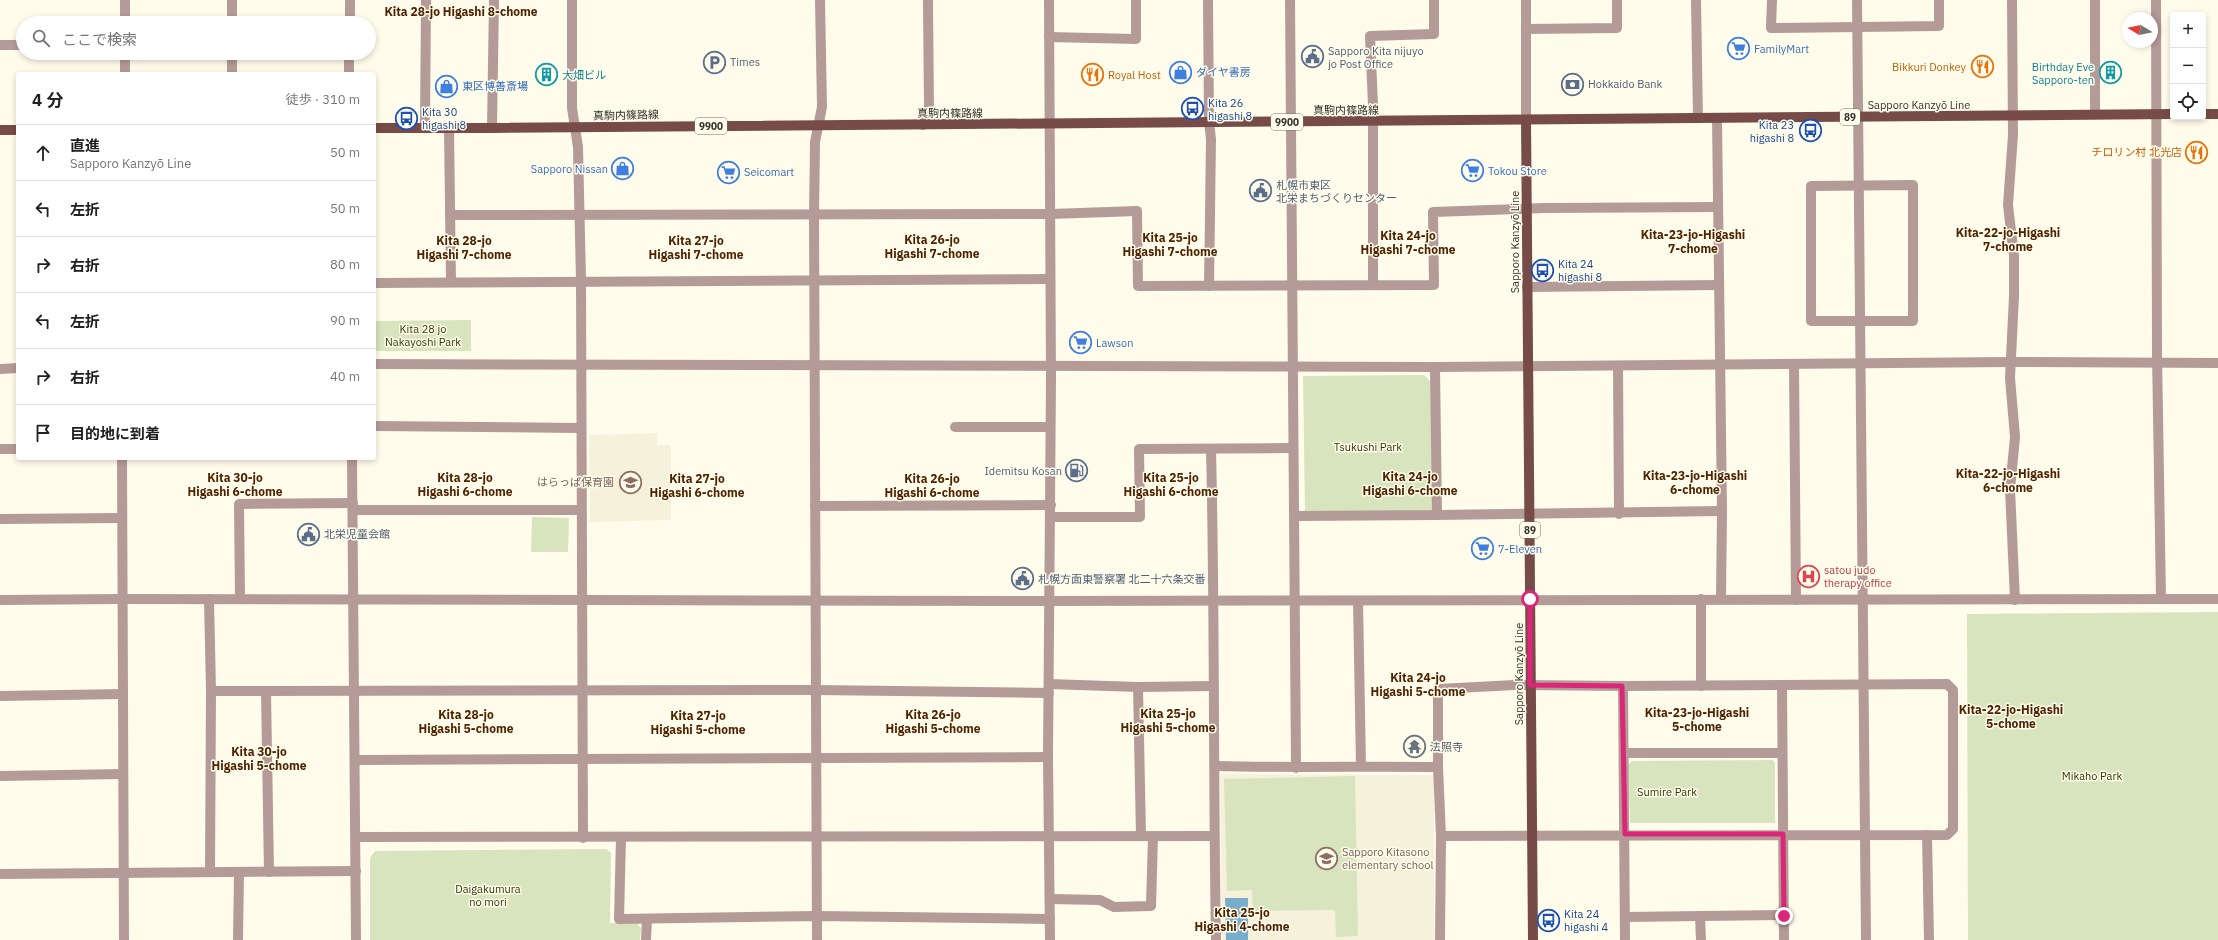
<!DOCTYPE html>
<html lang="ja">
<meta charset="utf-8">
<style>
:root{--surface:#fff;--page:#f6f6f6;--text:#202124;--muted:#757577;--line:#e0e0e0}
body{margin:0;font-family:"IBM Plex Sans","Noto Sans JP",sans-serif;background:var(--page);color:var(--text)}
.controls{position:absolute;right:12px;top:12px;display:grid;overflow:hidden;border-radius:4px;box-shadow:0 2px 6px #0003}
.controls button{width:36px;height:36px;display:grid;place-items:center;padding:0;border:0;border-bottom:1px solid var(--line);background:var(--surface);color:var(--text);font:20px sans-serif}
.compass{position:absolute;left:2122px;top:12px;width:36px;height:36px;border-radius:50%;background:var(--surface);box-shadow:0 2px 6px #0003;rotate:280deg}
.stop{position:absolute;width:12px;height:12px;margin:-9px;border:3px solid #db2777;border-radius:50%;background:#fff}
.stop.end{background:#db2777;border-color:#fff;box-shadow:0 1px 4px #0008}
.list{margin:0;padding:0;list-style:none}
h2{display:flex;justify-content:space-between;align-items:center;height:52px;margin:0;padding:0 16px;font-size:17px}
h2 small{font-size:13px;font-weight:400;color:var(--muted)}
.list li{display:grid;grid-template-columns:26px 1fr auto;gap:12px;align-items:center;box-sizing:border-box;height:56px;padding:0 16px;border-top:1px solid var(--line)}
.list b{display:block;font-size:15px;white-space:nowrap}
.list p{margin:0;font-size:13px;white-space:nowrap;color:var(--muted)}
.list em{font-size:13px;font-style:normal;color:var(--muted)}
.icon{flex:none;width:22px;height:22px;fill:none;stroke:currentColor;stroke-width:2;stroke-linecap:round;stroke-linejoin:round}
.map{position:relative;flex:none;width:2218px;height:940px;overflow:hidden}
.search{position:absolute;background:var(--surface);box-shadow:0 2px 6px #0003;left:16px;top:16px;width:360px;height:44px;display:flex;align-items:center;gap:10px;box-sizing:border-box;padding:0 14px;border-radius:22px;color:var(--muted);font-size:15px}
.panel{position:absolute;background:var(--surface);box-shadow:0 2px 6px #0003;left:16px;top:72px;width:360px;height:388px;border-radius:4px}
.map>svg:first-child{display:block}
.built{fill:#f6f1da}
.green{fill:#d8e4be}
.water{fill:#78aeca}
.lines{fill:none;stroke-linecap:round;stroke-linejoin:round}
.minor{stroke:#b59b98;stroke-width:10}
.major{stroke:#774c48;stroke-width:10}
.route{stroke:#db2777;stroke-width:5}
.labels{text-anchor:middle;stroke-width:3;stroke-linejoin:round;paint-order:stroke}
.shield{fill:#fffcec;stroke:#706f66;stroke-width:1}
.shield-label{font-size:10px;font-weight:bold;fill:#33322c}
.shop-label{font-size:11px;fill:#366cbe;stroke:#fffcec;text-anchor:start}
.service-label{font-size:11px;fill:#4e5e75;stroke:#fffcec;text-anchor:start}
.food-label{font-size:11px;fill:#c56008;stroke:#fffcec;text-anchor:end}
.culture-label{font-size:11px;fill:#0d838f;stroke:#fffcec;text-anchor:end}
.transit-label{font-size:11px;fill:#164399;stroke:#fffcec;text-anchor:start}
.street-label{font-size:11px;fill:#33322c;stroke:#fffcec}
.park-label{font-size:11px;fill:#2e3a00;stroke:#fffcec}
.education-label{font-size:11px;fill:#785e54;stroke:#fffcec;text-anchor:end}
.health-label{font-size:11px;fill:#be3a42;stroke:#fffcec;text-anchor:start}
.worship-label{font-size:11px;fill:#5b616d;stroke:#fffcec;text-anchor:start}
.neighbourhood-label{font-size:12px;font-weight:bold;fill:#4f2300;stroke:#fffcec}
</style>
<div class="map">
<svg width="2218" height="940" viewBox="0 0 2218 940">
<rect width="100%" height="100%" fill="#fffcec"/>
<g class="built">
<path d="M657 433V445H671V520L590 522 589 435Z"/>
<path d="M1220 774 1434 775V940H1222Z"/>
</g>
<g class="green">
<path d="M471 320V351H374V321Z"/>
<path d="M1424 375 1432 383 1433 511 1305 512 1303 376Z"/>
<path d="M532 517 569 518 568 552H531Z"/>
<path d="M2218 612V940H1968L1967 614Z"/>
<path d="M1773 760 1775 763V823H1630L1628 765 1632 761Z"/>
<path d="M1355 776 1358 936 1336 937 1335 910 1253 911 1252 890 1227 891 1224 779Z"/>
<path d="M606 849 611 853 610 923 636 922 641 928 640 940H370V858L375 851Z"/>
</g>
<path class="water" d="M1225 898H1248V940H1226Z"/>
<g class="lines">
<g class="minor">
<path d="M232 0V23"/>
<path d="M572 0V108L578 147 581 281 583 838"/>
<path d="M1049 0 1051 378 1048 757 1050 940"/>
<path d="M1208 0 1209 122 1211 139 1209 286"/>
<path d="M1290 0 1296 768"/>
<path d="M1526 0V120"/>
<path d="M1696 0 1698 118"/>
<path d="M1772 0 1771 28 1939 26V0"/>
<path d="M1857 0 1866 940"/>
<path d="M2012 0 2013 135 2008 205 2014 256V296L2010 378 2015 437 2010 489 2015 600"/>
<path d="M2095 0V114"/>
<path d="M2156 0 2157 354 2161 599"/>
<path d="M125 23V0"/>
<path d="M350 23V0"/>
<path d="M1526 29 1617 28V0"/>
<path d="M1049 37 1136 39V0"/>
<path d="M0 45H23"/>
<path d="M232 53V74"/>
<path d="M125 74V53"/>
<path d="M349 74V53"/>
<path d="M1717 118 1722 511 1721 599"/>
<path d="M923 125 929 110 928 0"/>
<path d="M425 128 426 0"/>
<path d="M449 128 451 282"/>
<path d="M492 128 494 0"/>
<path d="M1913 185V321H1811V186Z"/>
<path d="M450 215 1051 214 1137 211 1138 286 1434 285 1433 212 1544 208 1718 207"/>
<path d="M374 283 1050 279"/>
<path d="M1373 285V105L1370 36 1434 34V0"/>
<path d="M1527 287 1719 285"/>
<path d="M374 364 1435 367 2010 362 2218 363"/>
<path d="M1794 364 1796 600"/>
<path d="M1618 366 1619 514"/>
<path d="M0 369 18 368"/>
<path d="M374 426 581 428"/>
<path d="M955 427H1050"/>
<path d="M0 449H18"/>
<path d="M1211 449C1215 613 1213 776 1216 940"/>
<path d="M122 458 124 940"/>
<path d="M352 458 356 940"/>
<path d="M815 506 1051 505"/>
<path d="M353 510H581"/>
<path d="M1437 515 1722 511"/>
<path d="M1295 516 1437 515 1435 367"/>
<path d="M1050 517H1140L1139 449 1293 448"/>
<path d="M0 519 122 518"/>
<path d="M209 599 211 691 210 872"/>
<path d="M240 599 239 504 353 503"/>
<path d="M0 600 122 599 1049 601 2218 599"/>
<path d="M1358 601 1361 766"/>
<path d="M1049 684 1138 687 1213 686"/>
<path d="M1782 685 1784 940"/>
<path d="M1623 686 1625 940"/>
<path d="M1701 686V599"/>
<path d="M1138 687 1141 836"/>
<path d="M211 691 816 690 1049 693"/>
<path d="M266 691 269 872"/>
<path d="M0 696 123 694"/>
<path d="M1624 753H1782"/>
<path d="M356 760 1048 757"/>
<path d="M1215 766C1289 768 1363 766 1438 767"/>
<path d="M0 776 123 774"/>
<path d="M1927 835 1929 940"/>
<path d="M356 837 1214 836"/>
<path d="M621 837 619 919 817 916 1050 919"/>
<path d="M0 874 356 871"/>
<path d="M1050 899 1100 900 1114 907 1151 906 1153 836"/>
<path d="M1700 916 1701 940"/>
<path d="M1625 917 1784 915"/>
<path d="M238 940 239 872"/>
<path d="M646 940 647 919"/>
<path d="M817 940 814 215 815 142 822 107 820 0"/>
<path d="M1440 940 1441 836 1438 767V689L1515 685 1623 686 1947 684 1953 690V829L1947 835 1441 836"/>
</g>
<g class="major">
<path d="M2203 114H2218"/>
<path d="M1526 120 1533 940"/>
<path d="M374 128H492L2173 114"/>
<path d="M0 130H18"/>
</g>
</g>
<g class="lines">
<path class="route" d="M1530 599V685L1622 686 1625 834H1783L1784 916"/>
</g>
<defs>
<symbol id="supermarket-ring" viewBox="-11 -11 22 22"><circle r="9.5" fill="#fffcec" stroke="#3f7fe0" stroke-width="1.5"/><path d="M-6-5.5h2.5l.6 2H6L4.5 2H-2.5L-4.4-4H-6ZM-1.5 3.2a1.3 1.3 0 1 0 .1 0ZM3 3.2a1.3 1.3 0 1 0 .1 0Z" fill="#3f7fe0"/></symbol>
<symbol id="civic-ring" viewBox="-11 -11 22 22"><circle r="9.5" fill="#fffcec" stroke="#5c6f8a" stroke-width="1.5"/><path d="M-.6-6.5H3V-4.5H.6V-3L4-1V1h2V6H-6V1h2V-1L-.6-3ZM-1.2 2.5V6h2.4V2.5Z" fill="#5c6f8a"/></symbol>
<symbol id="parking-ring" viewBox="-11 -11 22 22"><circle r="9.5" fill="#fffcec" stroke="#5c6f8a" stroke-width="1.5"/><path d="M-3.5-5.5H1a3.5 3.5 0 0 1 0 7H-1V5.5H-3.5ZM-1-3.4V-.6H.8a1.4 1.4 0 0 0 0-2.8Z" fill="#5c6f8a"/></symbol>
<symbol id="restaurant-ring" viewBox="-11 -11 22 22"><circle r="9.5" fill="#fffcec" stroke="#e8710a" stroke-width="1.5"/><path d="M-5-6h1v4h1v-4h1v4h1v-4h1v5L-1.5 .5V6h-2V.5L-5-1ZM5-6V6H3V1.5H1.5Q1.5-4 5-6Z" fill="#e8710a"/></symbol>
<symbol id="shop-ring" viewBox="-11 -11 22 22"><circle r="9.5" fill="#fffcec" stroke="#3f7fe0" stroke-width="1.5"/><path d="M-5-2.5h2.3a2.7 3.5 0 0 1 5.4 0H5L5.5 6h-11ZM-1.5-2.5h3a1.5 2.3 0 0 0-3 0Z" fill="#3f7fe0"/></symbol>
<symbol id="building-ring" viewBox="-11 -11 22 22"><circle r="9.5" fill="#fffcec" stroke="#0f9aa8" stroke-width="1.5"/><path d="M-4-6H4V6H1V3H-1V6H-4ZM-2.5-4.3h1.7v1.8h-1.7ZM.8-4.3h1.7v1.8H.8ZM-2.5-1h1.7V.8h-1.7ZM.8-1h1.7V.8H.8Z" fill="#0f9aa8"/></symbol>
<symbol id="bank-ring" viewBox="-11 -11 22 22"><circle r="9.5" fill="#fffcec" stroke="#5c6f8a" stroke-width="1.5"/><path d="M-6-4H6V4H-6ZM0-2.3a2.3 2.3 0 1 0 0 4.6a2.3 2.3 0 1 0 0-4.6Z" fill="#5c6f8a"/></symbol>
<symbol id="bus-ring" viewBox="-11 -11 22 22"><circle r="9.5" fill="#fffcec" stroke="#1a4fb4" stroke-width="1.5"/><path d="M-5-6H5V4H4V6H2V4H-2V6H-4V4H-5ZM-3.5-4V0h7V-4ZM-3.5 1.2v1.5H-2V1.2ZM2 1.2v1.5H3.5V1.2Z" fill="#1a4fb4"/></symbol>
<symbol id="fuel-ring" viewBox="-11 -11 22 22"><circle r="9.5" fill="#fffcec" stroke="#5c6f8a" stroke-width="1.5"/><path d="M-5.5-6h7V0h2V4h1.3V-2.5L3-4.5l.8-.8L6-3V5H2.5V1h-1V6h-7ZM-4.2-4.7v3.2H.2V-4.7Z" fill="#5c6f8a"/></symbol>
<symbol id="school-ring" viewBox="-11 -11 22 22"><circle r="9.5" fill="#fffcec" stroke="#8d6e63" stroke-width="1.5"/><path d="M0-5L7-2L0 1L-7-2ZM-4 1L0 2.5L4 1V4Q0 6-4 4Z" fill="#8d6e63"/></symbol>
<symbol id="hospital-ring" viewBox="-11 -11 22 22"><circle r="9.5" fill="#fffcec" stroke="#e0444e" stroke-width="1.5"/><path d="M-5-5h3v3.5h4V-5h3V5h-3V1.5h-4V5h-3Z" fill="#e0444e"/></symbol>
<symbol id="temple-ring" viewBox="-11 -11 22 22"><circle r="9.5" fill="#fffcec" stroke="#6b7280" stroke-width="1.5"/><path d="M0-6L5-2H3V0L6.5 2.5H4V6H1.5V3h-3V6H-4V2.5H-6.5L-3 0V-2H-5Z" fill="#6b7280"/></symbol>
</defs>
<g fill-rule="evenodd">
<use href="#supermarket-ring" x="1726" y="36" width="25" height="25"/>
<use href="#civic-ring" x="1300" y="44" width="25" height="25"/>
<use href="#parking-ring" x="702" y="50" width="25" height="25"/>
<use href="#restaurant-ring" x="1970" y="54" width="25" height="25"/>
<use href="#shop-ring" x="1168" y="60" width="25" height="25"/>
<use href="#building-ring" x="2098" y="60" width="25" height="25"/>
<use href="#building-ring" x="534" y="62" width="25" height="25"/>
<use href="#restaurant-ring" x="1080" y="62" width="25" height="25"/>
<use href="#bank-ring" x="1560" y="72" width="25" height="25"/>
<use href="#shop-ring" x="434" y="74" width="25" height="25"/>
<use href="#bus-ring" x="1180" y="96" width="25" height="25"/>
<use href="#bus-ring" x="394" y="106" width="25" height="25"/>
<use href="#bus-ring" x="1798" y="118" width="25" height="25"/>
<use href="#restaurant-ring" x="2184" y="140" width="25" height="25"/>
<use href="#shop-ring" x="610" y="156" width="25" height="25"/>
<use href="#supermarket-ring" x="1460" y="158" width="25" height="25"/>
<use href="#supermarket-ring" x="716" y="160" width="25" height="25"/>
<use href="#civic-ring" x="1248" y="178" width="25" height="25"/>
<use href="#bus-ring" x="1530" y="258" width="25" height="25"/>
<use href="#supermarket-ring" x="1068" y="330" width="25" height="25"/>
<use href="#fuel-ring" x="1064" y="458" width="25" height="25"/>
<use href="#school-ring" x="618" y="470" width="25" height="25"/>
<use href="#civic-ring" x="296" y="522" width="25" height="25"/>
<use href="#supermarket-ring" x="1470" y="536" width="25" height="25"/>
<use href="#hospital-ring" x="1796" y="564" width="25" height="25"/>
<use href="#civic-ring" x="1010" y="566" width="25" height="25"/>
<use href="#temple-ring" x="1402" y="734" width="25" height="25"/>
<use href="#school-ring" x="1314" y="846" width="25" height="25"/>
<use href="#bus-ring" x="1536" y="908" width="25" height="25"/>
</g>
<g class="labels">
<g class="shield">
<rect x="1840" y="109" width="20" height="16" rx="3"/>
<rect x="1271" y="114" width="32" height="16" rx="3"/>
<rect x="695" y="118" width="32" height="16" rx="3"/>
<rect x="1520" y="522" width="20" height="16" rx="3"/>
</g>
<g class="shield-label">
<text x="1850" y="121">89</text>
<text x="1287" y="126">9900</text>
<text x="711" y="130">9900</text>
<text x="1530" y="534">89</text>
</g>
<g class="shop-label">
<text x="1754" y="53">FamilyMart</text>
<text x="1196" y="76">ダイヤ書房</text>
<text x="462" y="90">東区博善斎場</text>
<text x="608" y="173" text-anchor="end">Sapporo Nissan</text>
<text x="1488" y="175">Tokou Store</text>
<text x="744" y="176">Seicomart</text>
<text x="1096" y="347">Lawson</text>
<text x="1498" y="553">7-Eleven</text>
</g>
<g class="service-label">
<text x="1328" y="55">Sapporo Kita nijuyo<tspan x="1328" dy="13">jo Post Office</tspan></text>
<text x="730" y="66">Times</text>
<text x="1588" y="88">Hokkaido Bank</text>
<text x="1276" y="189">札幌市東区<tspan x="1276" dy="13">北栄まちづくりセンター</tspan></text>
<text x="1062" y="475" text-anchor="end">Idemitsu Kosan</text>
<text x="324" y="538">北栄児童会館</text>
<text x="1038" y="583">札幌方面東警察署 北二十六条交番</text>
</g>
<g class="food-label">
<text x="1966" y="71">Bikkuri Donkey</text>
<text x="1108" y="79" text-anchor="start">Royal Host</text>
<text x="2182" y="156">チロリン村 北光店</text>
</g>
<g class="culture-label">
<text x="2094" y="71">Birthday Eve<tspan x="2094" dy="13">Sapporo-ten</tspan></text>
<text x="562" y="79" text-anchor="start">大畑ビル</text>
</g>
<g class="transit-label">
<text x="1208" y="107">Kita 26<tspan x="1208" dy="13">higashi 8</tspan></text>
<text x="422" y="116">Kita 30<tspan x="422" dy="13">higashi 8</tspan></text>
<text x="1794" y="129" text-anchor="end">Kita 23<tspan x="1794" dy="13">higashi 8</tspan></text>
<text x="1558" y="268">Kita 24<tspan x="1558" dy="13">higashi 8</tspan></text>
<text x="1564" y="918">Kita 24<tspan x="1564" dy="13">higashi 4</tspan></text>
</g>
<g class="street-label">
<text x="1919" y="109">Sapporo Kanzyō Line</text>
<text x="1346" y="114">真駒内篠路線</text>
<text x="950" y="117">真駒内篠路線</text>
<text transform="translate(626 115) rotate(-1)" y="4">真駒内篠路線</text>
<text transform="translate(1515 242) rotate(-90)" y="4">Sapporo Kanzyō Line</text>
<text transform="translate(1519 674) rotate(-90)" y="4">Sapporo Kanzyō Line</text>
</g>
<g class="park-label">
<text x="423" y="333">Kita 28 jo<tspan x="423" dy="13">Nakayoshi Park</tspan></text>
<text x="1368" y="451">Tsukushi Park</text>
<text x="2092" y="780">Mikaho Park</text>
<text x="1667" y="796">Sumire Park</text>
<text x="488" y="893">Daigakumura<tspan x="488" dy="13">no mori</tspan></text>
</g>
<g class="education-label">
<text x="614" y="486">はらっぱ保育園</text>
<text x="1342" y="856" text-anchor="start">Sapporo Kitasono<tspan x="1342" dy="13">elementary school</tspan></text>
</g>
<g class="health-label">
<text x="1824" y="574">satou judo<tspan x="1824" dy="13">therapy office</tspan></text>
</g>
<g class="worship-label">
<text x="1430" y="751">法照寺</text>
</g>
<g class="neighbourhood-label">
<text x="461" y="16">Kita 28-jo Higashi 8-chome</text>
<text x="2008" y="237">Kita-22-jo-Higashi<tspan x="2008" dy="14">7-chome</tspan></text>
<text x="1693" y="239">Kita-23-jo-Higashi<tspan x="1693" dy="14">7-chome</tspan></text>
<text x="1408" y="240">Kita 24-jo<tspan x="1408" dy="14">Higashi 7-chome</tspan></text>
<text x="1170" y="242">Kita 25-jo<tspan x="1170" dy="14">Higashi 7-chome</tspan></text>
<text x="932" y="244">Kita 26-jo<tspan x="932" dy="14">Higashi 7-chome</tspan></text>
<text x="464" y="245">Kita 28-jo<tspan x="464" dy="14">Higashi 7-chome</tspan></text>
<text x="696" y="245">Kita 27-jo<tspan x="696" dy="14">Higashi 7-chome</tspan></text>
<text x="2008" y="478">Kita-22-jo-Higashi<tspan x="2008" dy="14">6-chome</tspan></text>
<text x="1695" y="480">Kita-23-jo-Higashi<tspan x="1695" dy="14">6-chome</tspan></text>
<text x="1410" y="481">Kita 24-jo<tspan x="1410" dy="14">Higashi 6-chome</tspan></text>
<text x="235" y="482">Kita 30-jo<tspan x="235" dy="14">Higashi 6-chome</tspan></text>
<text x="465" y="482">Kita 28-jo<tspan x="465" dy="14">Higashi 6-chome</tspan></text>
<text x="1171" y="482">Kita 25-jo<tspan x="1171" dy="14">Higashi 6-chome</tspan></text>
<text x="697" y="483">Kita 27-jo<tspan x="697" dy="14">Higashi 6-chome</tspan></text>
<text x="932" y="483">Kita 26-jo<tspan x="932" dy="14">Higashi 6-chome</tspan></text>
<text x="1418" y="682">Kita 24-jo<tspan x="1418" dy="14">Higashi 5-chome</tspan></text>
<text x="2011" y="714">Kita-22-jo-Higashi<tspan x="2011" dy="14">5-chome</tspan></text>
<text x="1697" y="717">Kita-23-jo-Higashi<tspan x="1697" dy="14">5-chome</tspan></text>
<text x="1168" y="718">Kita 25-jo<tspan x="1168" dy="14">Higashi 5-chome</tspan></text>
<text x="466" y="719">Kita 28-jo<tspan x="466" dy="14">Higashi 5-chome</tspan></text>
<text x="933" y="719">Kita 26-jo<tspan x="933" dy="14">Higashi 5-chome</tspan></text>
<text x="698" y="720">Kita 27-jo<tspan x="698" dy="14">Higashi 5-chome</tspan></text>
<text x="259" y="756">Kita 30-jo<tspan x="259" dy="14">Higashi 5-chome</tspan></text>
<text x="1242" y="917">Kita 25-jo<tspan x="1242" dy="14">Higashi 4-chome</tspan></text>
</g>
</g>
</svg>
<div class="controls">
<button>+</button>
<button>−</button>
<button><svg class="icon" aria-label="locate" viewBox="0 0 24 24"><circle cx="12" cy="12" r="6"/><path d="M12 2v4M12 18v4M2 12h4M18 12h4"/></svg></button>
</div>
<svg class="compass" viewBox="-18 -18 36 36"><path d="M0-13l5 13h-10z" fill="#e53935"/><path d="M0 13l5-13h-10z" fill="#757577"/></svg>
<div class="stop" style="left:1530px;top:599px"></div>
<div class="stop end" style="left:1784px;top:916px"></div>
<div class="search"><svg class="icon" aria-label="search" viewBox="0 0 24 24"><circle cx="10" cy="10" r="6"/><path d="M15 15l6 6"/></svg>ここで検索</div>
<section class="panel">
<h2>4 分<small>徒歩 · 310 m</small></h2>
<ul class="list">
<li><svg class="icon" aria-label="ahead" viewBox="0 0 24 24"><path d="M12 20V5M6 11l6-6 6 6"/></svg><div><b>直進</b><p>Sapporo Kanzyō Line</p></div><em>50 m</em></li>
<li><svg class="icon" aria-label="left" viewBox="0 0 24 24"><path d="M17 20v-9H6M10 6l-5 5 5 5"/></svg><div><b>左折</b></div><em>50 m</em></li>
<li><svg class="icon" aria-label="right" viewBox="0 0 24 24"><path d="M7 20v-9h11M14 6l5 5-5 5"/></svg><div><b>右折</b></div><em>80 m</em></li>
<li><svg class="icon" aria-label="left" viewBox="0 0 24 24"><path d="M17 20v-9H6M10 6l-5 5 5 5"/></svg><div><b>左折</b></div><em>90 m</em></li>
<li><svg class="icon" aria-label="right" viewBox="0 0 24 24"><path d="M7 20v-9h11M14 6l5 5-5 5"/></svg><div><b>右折</b></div><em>40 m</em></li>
<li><svg class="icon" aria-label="arrive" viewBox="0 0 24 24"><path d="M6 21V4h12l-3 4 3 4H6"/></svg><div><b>目的地に到着</b></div></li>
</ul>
</section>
</div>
